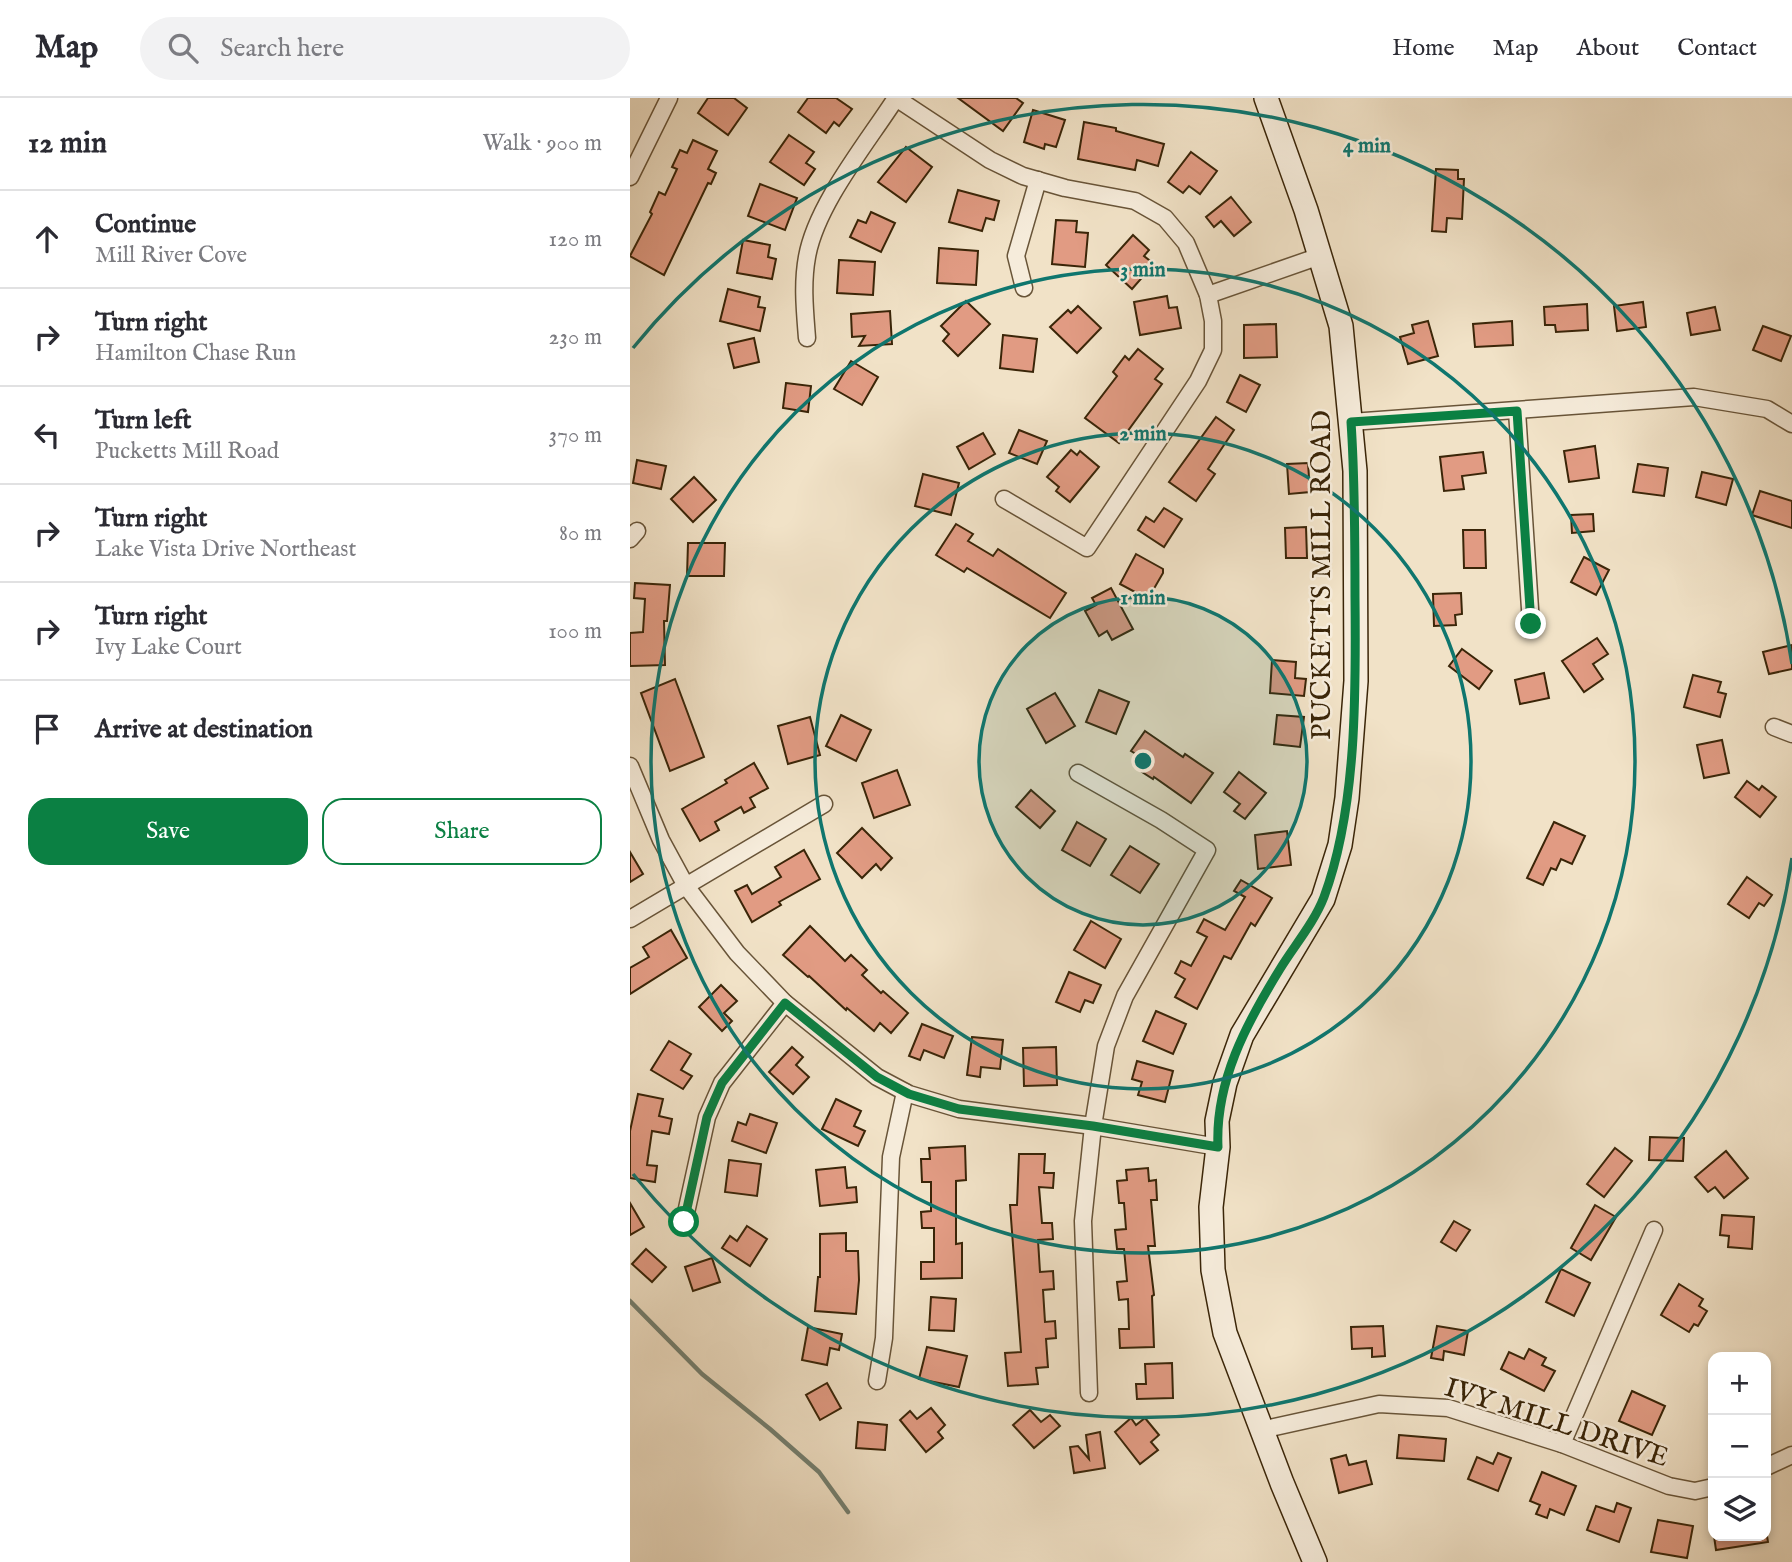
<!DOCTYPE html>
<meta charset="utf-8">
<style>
:root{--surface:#fff;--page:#f2f2f3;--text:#2b2b33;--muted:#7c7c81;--line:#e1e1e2;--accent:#0b8043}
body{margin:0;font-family:"IM FELL English",serif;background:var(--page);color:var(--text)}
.controls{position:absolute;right:21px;bottom:21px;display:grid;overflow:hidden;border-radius:14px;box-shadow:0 4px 10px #0003}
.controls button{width:63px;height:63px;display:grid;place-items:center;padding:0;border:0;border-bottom:2px solid var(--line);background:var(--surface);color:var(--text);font:35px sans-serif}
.stop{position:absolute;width:21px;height:21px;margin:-16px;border:5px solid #0b8043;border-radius:50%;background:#fff}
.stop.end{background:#0b8043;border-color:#fff;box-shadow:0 2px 7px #0008}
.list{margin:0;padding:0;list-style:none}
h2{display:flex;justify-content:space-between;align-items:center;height:91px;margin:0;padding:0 28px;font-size:30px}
h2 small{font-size:23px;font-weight:400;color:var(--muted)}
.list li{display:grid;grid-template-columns:46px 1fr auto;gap:21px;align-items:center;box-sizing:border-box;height:98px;padding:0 28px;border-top:2px solid var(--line)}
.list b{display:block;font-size:26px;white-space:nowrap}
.list p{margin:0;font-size:23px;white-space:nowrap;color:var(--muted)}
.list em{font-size:23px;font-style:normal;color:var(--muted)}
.actions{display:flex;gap:14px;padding:21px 28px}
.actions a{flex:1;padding:16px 0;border:2px solid var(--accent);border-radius:21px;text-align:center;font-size:24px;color:var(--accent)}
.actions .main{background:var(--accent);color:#fff}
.icon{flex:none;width:38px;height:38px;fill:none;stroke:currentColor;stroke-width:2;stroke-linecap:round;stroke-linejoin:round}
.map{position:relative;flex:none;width:1162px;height:1464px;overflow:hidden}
header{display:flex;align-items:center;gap:42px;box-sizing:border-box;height:98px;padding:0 35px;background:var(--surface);border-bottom:2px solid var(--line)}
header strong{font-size:33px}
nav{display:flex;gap:38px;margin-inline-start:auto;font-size:24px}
.search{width:490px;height:63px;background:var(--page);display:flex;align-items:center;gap:18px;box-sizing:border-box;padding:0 24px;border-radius:38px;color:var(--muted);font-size:26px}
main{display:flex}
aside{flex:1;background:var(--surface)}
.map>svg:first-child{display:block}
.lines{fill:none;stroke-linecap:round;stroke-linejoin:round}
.stream{stroke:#748071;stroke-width:4.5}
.building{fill:#e19b83;stroke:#3a2508;stroke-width:2}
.street-casing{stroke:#685438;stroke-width:19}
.secondary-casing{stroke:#3a2508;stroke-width:26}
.street{stroke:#f6ecdb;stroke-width:16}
.secondary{stroke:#f6ecdb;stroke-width:23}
.route{stroke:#0b8043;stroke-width:9}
.ring{fill:none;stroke:#0f766e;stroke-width:3.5}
.labels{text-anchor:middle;stroke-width:5;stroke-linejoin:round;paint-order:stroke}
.street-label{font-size:28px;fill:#3a2508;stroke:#f6ecdb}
.centre{fill:#0f766e;stroke:#f6ecdb;stroke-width:3.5}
.ring-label{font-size:21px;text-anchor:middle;font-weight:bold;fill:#0f766e;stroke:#f6ecdb;stroke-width:5;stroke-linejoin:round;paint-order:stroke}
</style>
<header>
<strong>Map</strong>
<div class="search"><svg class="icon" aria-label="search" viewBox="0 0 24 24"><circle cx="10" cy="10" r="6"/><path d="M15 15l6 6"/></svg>Search here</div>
<nav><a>Home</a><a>Map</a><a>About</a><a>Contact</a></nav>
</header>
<main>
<aside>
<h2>12 min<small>Walk · 900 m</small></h2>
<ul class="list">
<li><svg class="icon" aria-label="ahead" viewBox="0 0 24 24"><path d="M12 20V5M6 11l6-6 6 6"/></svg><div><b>Continue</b><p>Mill River Cove</p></div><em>120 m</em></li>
<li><svg class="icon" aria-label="right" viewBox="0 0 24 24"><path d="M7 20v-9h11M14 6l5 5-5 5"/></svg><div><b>Turn right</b><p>Hamilton Chase Run</p></div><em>230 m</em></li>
<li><svg class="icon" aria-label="left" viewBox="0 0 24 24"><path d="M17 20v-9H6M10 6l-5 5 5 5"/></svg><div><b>Turn left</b><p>Pucketts Mill Road</p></div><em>370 m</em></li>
<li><svg class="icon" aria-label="right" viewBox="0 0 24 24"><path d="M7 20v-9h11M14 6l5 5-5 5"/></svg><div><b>Turn right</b><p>Lake Vista Drive Northeast</p></div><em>80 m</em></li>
<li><svg class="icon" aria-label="right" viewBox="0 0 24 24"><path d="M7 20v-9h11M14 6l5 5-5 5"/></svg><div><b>Turn right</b><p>Ivy Lake Court</p></div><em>100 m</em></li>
<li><svg class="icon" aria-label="arrive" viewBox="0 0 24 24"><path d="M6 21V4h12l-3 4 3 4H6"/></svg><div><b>Arrive at destination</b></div></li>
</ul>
<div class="actions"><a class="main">Save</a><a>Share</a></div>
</aside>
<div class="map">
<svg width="1162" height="1464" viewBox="0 0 1162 1464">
<rect width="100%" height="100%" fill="#f1e2c7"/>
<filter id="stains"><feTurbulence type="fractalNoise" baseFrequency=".00286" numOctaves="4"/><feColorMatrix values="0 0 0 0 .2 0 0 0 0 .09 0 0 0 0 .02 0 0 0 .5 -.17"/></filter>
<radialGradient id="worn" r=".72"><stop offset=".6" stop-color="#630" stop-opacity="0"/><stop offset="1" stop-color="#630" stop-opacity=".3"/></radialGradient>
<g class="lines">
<path class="stream" d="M0 1203 72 1276 140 1331 189 1374 218 1414"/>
</g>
<g class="building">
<path d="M78 0H104L117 10 98 37 68 15Z"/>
<path d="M178 0H206L222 11 209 28 204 24 196 35 168 14Z"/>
<path d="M328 0H386L393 5 373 33Z"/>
<path d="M403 12 435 22 426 49 415 46 414 51 394 44Z"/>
<path d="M454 24 486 30V33L534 46 528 68 507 62 505 72 448 61Z"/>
<path d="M159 37 184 54 176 65 185 71 174 87 140 64Z"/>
<path d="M63 42 87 53 78 71 86 75 81 86 78 85 34 177 0 158 22 116 20 114 29 94 35 97 47 71 42 69 50 52 57 55Z"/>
<path d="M276 49 302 69 276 104 248 84Z"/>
<path d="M561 54 587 73 570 96 559 88 553 95 538 84Z"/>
<path d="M806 71 828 72V81H834L832 121 817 120 816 134 802 133Z"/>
<path d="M130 86 167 100 155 132 118 118Z"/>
<path d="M328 92 369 103 364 122 356 120 352 133 319 124Z"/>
<path d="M601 99 621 124 604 138 591 123 584 129 576 119Z"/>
<path d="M241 114 265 125 251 154 220 139 228 122 236 125Z"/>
<path d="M426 122 447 123 446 134 458 135 455 169 422 166Z"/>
<path d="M503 137 519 152 514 158 524 166 502 191 476 167Z"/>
<path d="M113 142 140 147 138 159 146 161 142 181 107 175Z"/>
<path d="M309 150 348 153 346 187 307 185Z"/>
<path d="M209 162 245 164 243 197 207 195Z"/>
<path d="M98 191 130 199 128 209 135 210 130 233 90 223Z"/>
<path d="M537 198 539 210 547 209 551 230 510 237 504 204Z"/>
<path d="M336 203 360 226 328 258 313 243 319 236 311 228Z"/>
<path d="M1013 204 1016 229 987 233 984 208Z"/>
<path d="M957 206 958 232 926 234 925 227H915L914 209Z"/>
<path d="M448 208 471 230 447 255 420 229 438 212 441 215Z"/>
<path d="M1085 209 1090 232 1061 237 1057 215Z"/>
<path d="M260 213 262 246 229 248 235 238 222 239 221 216Z"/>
<path d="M798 223 808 258 778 266 770 239 784 235 782 227Z"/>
<path d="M882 223 883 247 845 249 843 226Z"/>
<path d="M646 226 647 259 614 260V227Z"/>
<path d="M1133 228 1161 238 1151 263 1123 252Z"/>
<path d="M373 237 407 241 403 274 370 270Z"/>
<path d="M124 240 129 264 104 270 98 246Z"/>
<path d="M508 251 533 271 525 281 532 286 489 345 455 320 487 278 483 274 495 258 499 262Z"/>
<path d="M221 263 248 279 232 307 204 291Z"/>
<path d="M610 277 630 287 616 314 597 304Z"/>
<path d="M156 285 181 288 178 314 153 310Z"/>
<path d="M586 319 604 332 578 371 585 376 566 403 539 384Z"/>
<path d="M389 332 417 343 407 366 379 355Z"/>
<path d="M353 335 365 356 339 371 327 349Z"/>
<path d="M965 348 969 380 939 384 934 353Z"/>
<path d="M441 352 447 357 450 353 469 369 440 404 426 393 429 389 417 379Z"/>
<path d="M853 354 856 375 832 378 834 391 814 393 810 359Z"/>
<path d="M7 362 36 368 31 391 3 385Z"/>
<path d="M678 365 680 394 659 396 657 366Z"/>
<path d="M1008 366 1038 370 1034 398 1003 394Z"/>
<path d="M1072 374 1103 381 1096 407 1066 399Z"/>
<path d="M293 376 329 385 321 417 285 408Z"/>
<path d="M64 379 86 402 63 424 41 401Z"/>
<path d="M1130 393 1162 403V430L1122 417Z"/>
<path d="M534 410 552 421 534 449 508 432 516 419 524 424Z"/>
<path d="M963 416 964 433 942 435 941 417Z"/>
<path d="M326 426 343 436 338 443 363 458 368 451 436 495 420 520 337 470 334 474 306 457Z"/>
<path d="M676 429 677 460H656L655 430Z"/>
<path d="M833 432H855L856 470H834Z"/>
<path d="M58 445H95L94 478H57Z"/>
<path d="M506 456 533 471V475L518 501 490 486Z"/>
<path d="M954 459 979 472 966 497 941 484Z"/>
<path d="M5 485 40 487 37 523H34L35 567 0 568V535L13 534 15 501 4 500Z"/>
<path d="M481 490 503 531 482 542 477 533 469 538 455 513 466 507 462 500Z"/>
<path d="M831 495 832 516 825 517 826 527 804 528 803 496Z"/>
<path d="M967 540 978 556 963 566 973 581 954 594 932 563Z"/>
<path d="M1162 547V571L1139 576 1133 554Z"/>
<path d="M832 551 862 573 849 591 819 568Z"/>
<path d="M642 562 666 564 665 580 676 581 674 598 640 595Z"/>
<path d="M914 575 919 600 890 606 885 582Z"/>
<path d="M1063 577 1091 584 1088 594 1096 596 1090 619 1054 609Z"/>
<path d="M45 581 74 659 40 673 11 595Z"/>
<path d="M469 592 499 604 486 636 456 624Z"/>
<path d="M425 595 445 628 416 645 397 611Z"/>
<path d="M211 617 241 632 226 663 196 648Z"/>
<path d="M647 617 674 619 670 649 644 646Z"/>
<path d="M180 619 190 657 158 666 148 628Z"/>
<path d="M515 633 553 659 555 656 583 675 561 705 524 679 523 681 512 674 519 664 501 653Z"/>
<path d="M1092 642 1099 675 1074 680 1067 647Z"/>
<path d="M124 665 138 690 120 700 125 709 114 715 111 709 85 724 89 732 70 743 52 711 97 685 95 682Z"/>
<path d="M267 672 280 707 244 720 232 685Z"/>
<path d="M609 674 636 695 615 721 604 713 610 706 594 694Z"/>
<path d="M1117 683 1129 692 1132 688 1146 699 1130 719 1105 699Z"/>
<path d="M401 692 425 713 410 730 386 709Z"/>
<path d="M447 724 476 741 460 768 432 752Z"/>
<path d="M924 724 955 738 942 766 931 761 926 772 921 770 913 787 897 780Z"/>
<path d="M232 730 262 760 251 772 246 766 232 780 207 755Z"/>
<path d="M657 733 661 767 628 771 625 737Z"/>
<path d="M500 748 529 766 510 795 481 777Z"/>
<path d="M174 752 190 781 149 804 151 807 122 824 105 793 117 787 122 796 151 779 145 769Z"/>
<path d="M0 754 13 776 0 784Z"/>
<path d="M1117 779 1142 797 1134 808 1129 805 1119 820 1098 806Z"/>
<path d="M611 782 642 800 625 828 621 825 601 861 594 858 567 911 545 899 555 881 545 875 551 863 561 868 577 839 567 834 574 821 595 832 615 799 604 793Z"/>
<path d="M461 823 491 841 475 870 444 852Z"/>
<path d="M180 828 215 863 221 857 237 872 232 877 251 895 253 893 278 915 261 935 250 925 244 933 217 910 216 912 179 878 178 879 153 857Z"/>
<path d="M41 832 57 860 0 896V870L19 859 13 849Z"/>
<path d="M439 874 471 887 463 905 455 902 450 914 426 904Z"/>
<path d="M91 887 107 903 94 915 102 923 92 933 69 909Z"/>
<path d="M526 913 556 926 543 956 513 943Z"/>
<path d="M292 926 323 938 314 960 294 952 290 962 279 958Z"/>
<path d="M342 939 373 942 370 971 351 969 350 979 337 977Z"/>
<path d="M39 943 61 956 51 972 62 978 53 991 21 972Z"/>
<path d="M162 949 173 959 166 967 179 979 163 996 139 974Z"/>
<path d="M426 949 427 987 394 988 393 950Z"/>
<path d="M507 963 543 973 535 1004 508 997 512 984 502 981Z"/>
<path d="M8 996 33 1001 29 1018 42 1021 39 1036 22 1033 17 1067 27 1068 25 1084 0 1080V1033Z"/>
<path d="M206 1001 231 1013 224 1028 235 1033 228 1048 192 1031Z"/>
<path d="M120 1016 147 1025 136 1055 102 1043 108 1024 116 1027Z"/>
<path d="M1020 1039 1054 1040 1053 1063 1019 1062Z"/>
<path d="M335 1048 336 1082 326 1083V1146L332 1145V1180L291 1181V1164H304V1130H292L291 1114 301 1113V1084H292L291 1061H300L299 1050Z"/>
<path d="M985 1050 1002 1063 974 1099 957 1086Z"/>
<path d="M1096 1053 1118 1080 1094 1100 1085 1089 1078 1094 1065 1079Z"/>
<path d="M389 1056H415L414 1075H424L423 1090 409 1089 412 1125H422L423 1141 408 1142 410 1174 423 1173 424 1191 413 1192 415 1224 425 1223 426 1240 416 1241 418 1269 406 1270 408 1286 378 1288 375 1255 391 1254 380 1107H387Z"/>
<path d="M99 1062 131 1066 127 1098 95 1094Z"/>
<path d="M215 1069 217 1090 226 1089 227 1104 190 1108 186 1072Z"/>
<path d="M518 1070 519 1083 526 1082 527 1102H521L525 1148H518L524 1197 522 1198 524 1249 490 1250 489 1231H499L498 1201 489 1202 487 1184 497 1183 494 1151H487L485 1132 496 1131 494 1105H489L487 1083 497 1082 496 1072Z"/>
<path d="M0 1105 14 1129 0 1137Z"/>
<path d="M965 1107 986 1119 961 1162 941 1150Z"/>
<path d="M1092 1117 1124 1119 1122 1151 1098 1149 1099 1138 1090 1137Z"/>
<path d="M824 1123 840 1132 826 1153 811 1144Z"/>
<path d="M117 1128 137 1141 120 1168 92 1150 100 1138 107 1143Z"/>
<path d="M216 1135V1153H228L229 1182 226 1216 185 1213 188 1179H190V1136Z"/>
<path d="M16 1151 36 1169 22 1184 2 1166Z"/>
<path d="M82 1160 90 1184 63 1193 55 1169Z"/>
<path d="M931 1171 960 1185 944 1218 916 1204Z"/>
<path d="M1049 1186 1073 1201 1069 1208 1077 1213 1068 1228 1064 1226 1059 1234 1031 1217Z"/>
<path d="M301 1199 326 1201 324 1233 299 1232Z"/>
<path d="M753 1228 755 1258 742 1259V1250L722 1251 721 1229Z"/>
<path d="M807 1228 838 1233 834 1257 814 1253 813 1262 801 1260Z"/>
<path d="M178 1229 212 1236 209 1252 200 1250 197 1267 172 1262Z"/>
<path d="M297 1249 337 1258 329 1289 289 1281Z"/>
<path d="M899 1251 916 1260 912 1267 925 1273 914 1293 871 1271 879 1254 894 1261Z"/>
<path d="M542 1265 543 1300 507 1301 506 1286H516L515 1266Z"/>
<path d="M197 1285 211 1310 190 1322 176 1297Z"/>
<path d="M1002 1293 1035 1308 1022 1337 989 1323Z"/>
<path d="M301 1310 315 1327 308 1334 313 1340 296 1354 270 1322 280 1313 287 1321Z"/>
<path d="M400 1312 411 1324 420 1317 430 1328 404 1350 383 1327Z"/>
<path d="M501 1320 506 1327 515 1320 529 1337 521 1344 528 1352 510 1366 485 1334Z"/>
<path d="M228 1324 257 1327 255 1352 226 1350Z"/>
<path d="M470 1334 475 1370 444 1375 440 1349 448 1348 459 1361 456 1337Z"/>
<path d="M769 1337 816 1341 814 1363 767 1360Z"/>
<path d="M868 1355 881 1360 868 1393 838 1381 847 1359 863 1366Z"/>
<path d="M716 1357 719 1367 736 1363 742 1386 709 1395 701 1361Z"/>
<path d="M912 1374 946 1388 934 1417 920 1411 917 1420 906 1416 910 1407 900 1403Z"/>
<path d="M987 1405 1001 1410 989 1444 957 1432 966 1408 984 1414Z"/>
<path d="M1028 1422 1063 1428 1057 1460 1021 1454Z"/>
<path d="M1084 1438H1137L1138 1444 1086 1452Z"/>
</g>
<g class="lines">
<defs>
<g id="street">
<path d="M266 0 360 62 393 78 435 90 505 103 535 120 556 145 578 197 583 223V252L568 283 457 450 374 401"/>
<path d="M0 79 39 0"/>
<path d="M394 190 386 158 408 82"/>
<path d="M578 197 690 158"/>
<path d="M177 240C175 214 172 186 177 159 186 107 237 45 266 0"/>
<path d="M887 313 901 526"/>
<path d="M721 324 1064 299 1137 311 1162 326"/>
<path d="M0 441 7 433"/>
<path d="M1144 629 1162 636"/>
<path d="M0 668 31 742 56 788 107 855 155 905 247 979 279 996 329 1011 463 1028 588 1049"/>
<path d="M448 675 531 722 577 752 495 898 476 948 463 1028 453 1123 459 1295"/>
<path d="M0 821 194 706"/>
<path d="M54 1124 77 1019 92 985 155 905"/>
<path d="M247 1283 254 1240 261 1059 275 994"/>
<path d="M631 1332 749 1306 818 1310 932 1346 1039 1388 1065 1393 1083 1389"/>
<path d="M932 1346 1024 1132"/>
<path d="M1136 1369 1162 1357"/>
</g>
<path id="secondary" d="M636 0 676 112 711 228 725 373 726 583 717 700 710 747 693 801 612 937 595 985 587 1023 588 1049 581 1109 583 1172 595 1235 652 1385 685 1464"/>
</defs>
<use href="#street" class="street-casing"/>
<use href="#secondary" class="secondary-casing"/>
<use href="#street" class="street"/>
<use href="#secondary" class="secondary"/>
</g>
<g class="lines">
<path class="route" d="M54 1124 77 1019 92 985 155 905 247 979 279 996 329 1011 463 1028 588 1049C585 984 616 926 650 871 664 848 684 825 694 799 727 710 726 593 725 499 725 440 725 382 721 324L887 313 901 526"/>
</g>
<circle cx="513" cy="663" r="164" fill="#0f766e" fill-opacity=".12"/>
<g class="ring">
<circle cx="513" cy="663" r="164"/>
<circle cx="513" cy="663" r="328"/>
<circle cx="513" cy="663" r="492"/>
<path d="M1162 760A656 656 0 0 1 3 1076M3 250A656 656 0 0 1 1162 566"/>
</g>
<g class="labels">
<g class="street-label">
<text transform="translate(690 477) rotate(-90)" y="10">PUCKETTS MILL ROAD</text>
<text transform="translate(927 1323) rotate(18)" y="10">IVY MILL DRIVE</text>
</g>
</g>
<circle cx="513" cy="663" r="10" class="centre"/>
<g class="ring-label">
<text x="737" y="54">4 min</text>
<text x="513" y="178">3 min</text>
<text x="513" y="342">2 min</text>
<text x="513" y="506">1 min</text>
</g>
<rect width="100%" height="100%" filter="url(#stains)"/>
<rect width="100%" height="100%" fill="url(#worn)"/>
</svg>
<div class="controls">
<button>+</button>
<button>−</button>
<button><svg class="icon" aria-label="layers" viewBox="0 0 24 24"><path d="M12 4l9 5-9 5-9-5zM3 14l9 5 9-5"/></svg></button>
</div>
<div class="stop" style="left:54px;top:1124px"></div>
<div class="stop end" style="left:901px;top:526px"></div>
</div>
</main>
